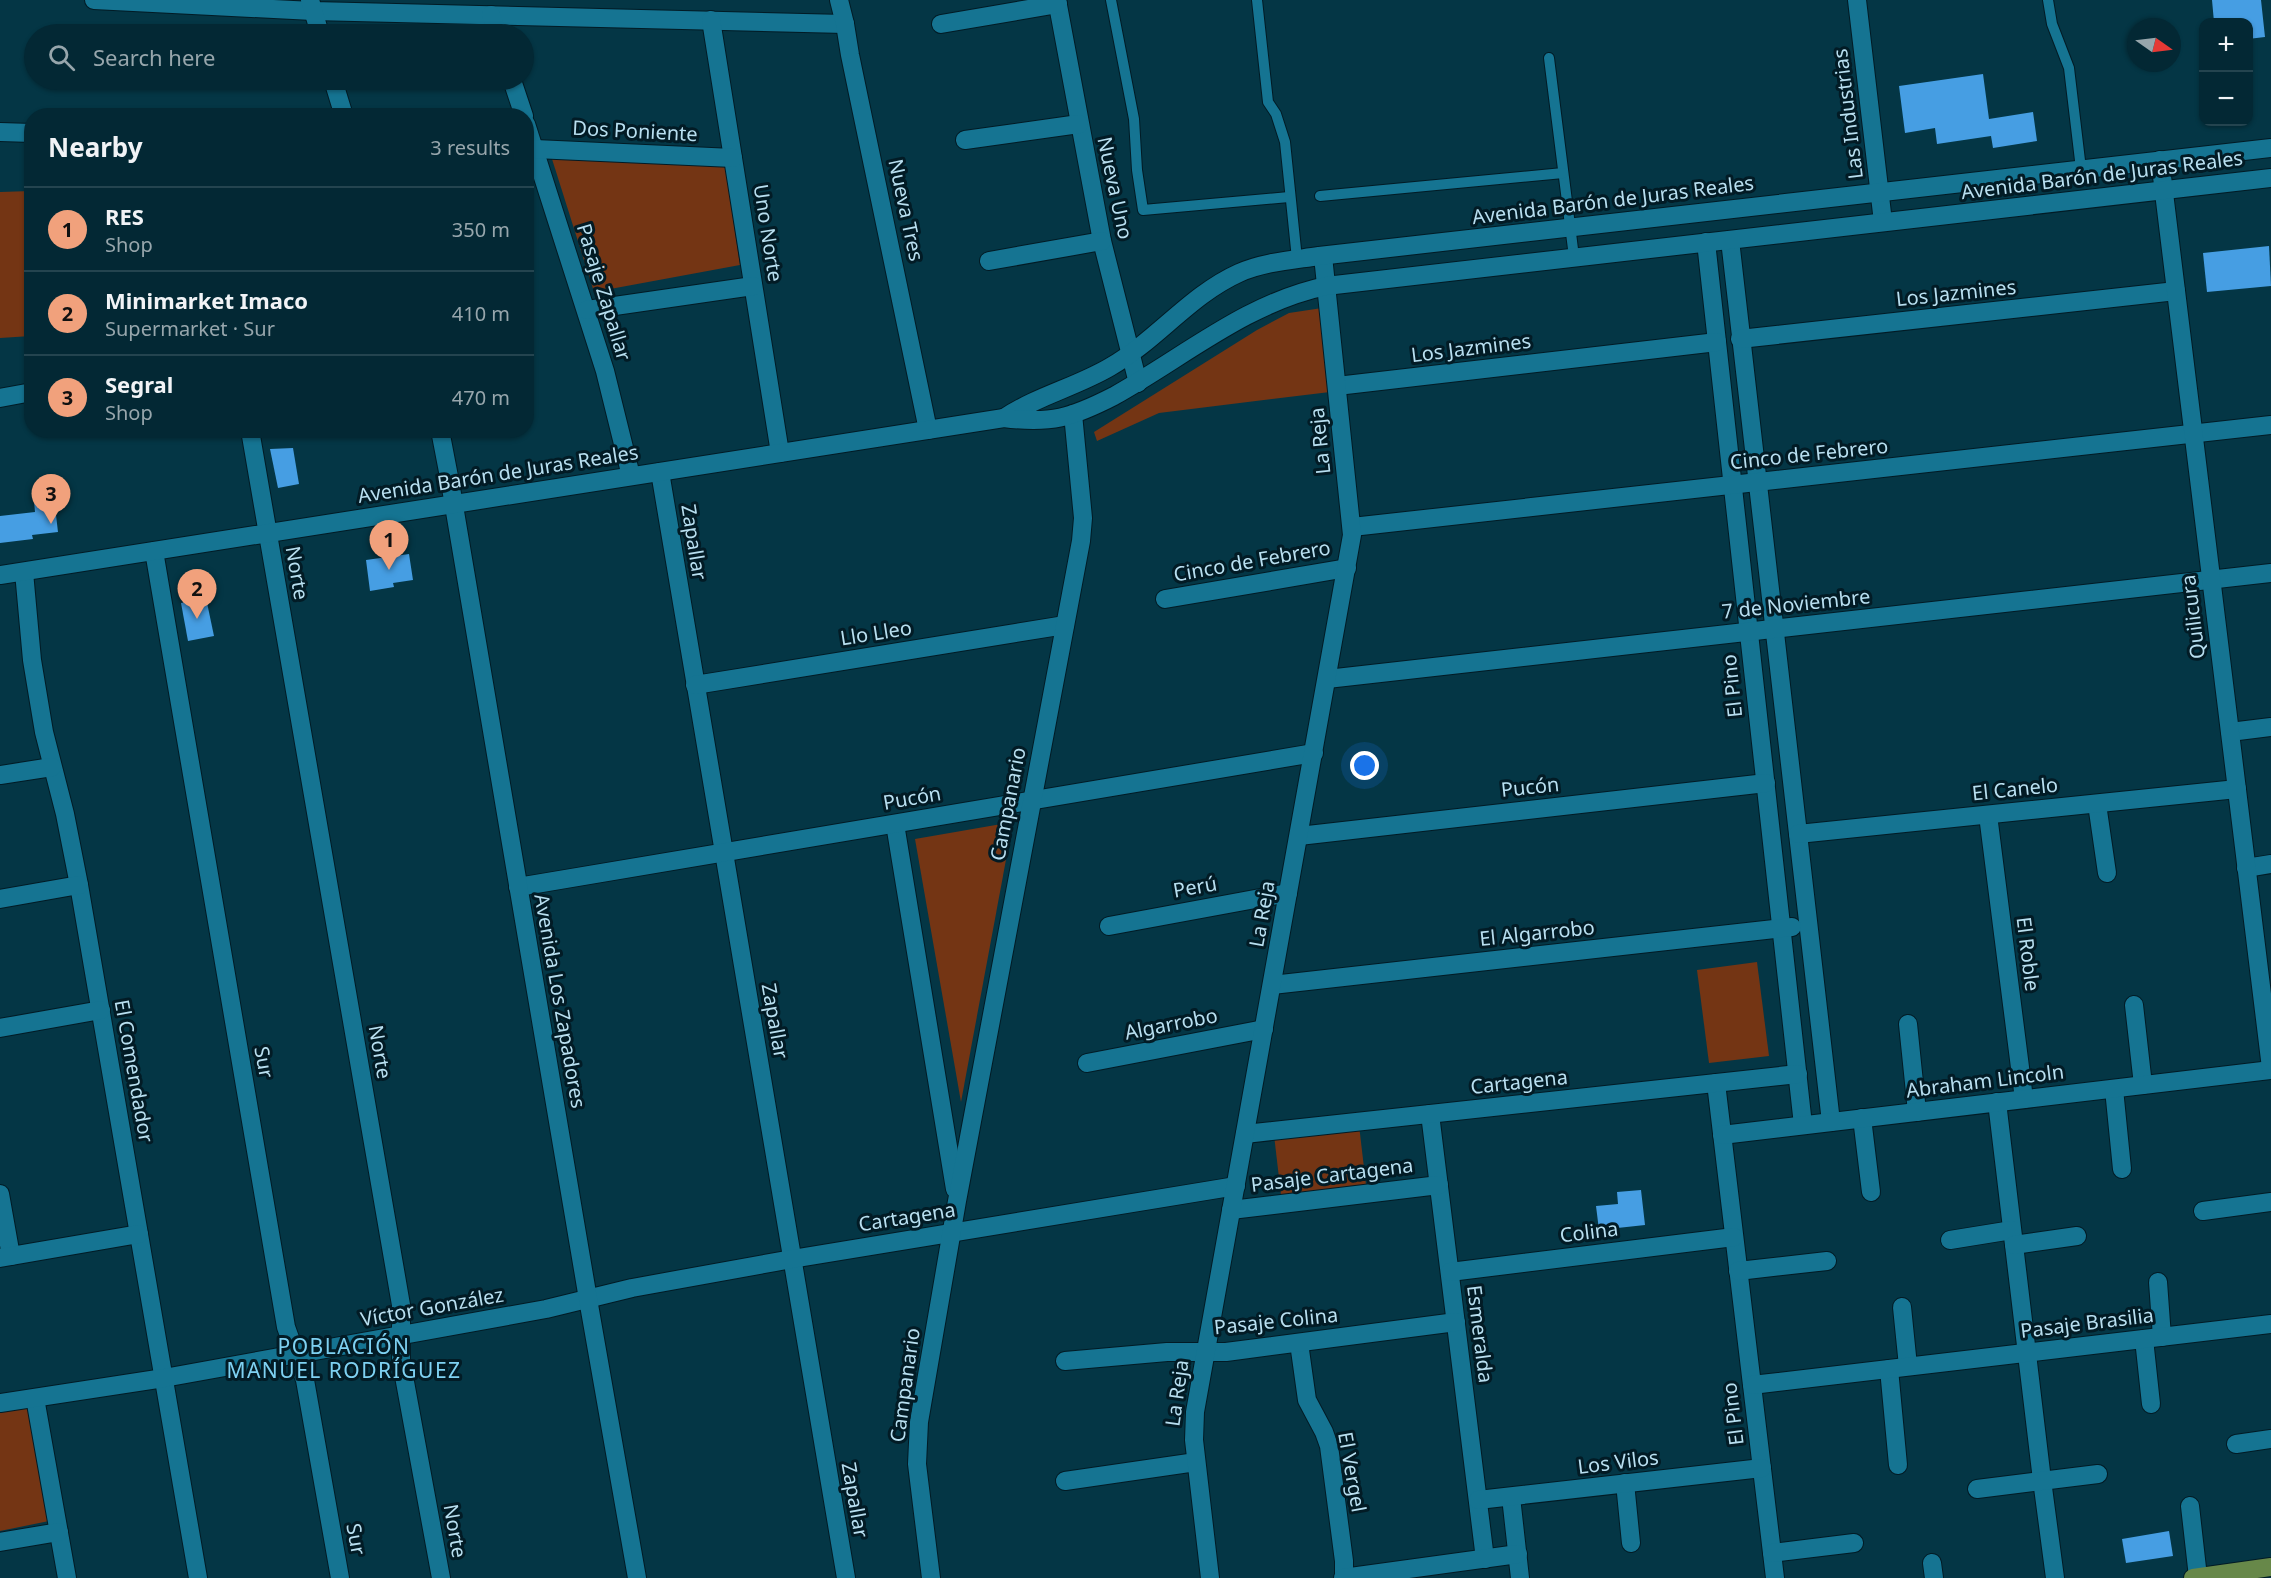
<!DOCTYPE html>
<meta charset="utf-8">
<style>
:root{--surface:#032834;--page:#0d303c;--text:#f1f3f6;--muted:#97a6ac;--line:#24444f;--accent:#f1a17c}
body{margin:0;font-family:"Noto Sans",sans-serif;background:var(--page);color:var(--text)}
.controls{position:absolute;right:18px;top:18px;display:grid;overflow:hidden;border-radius:12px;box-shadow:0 2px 4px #0004}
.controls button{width:54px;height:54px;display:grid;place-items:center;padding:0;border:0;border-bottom:2px solid var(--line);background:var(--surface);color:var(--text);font:30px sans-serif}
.compass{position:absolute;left:2127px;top:18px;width:54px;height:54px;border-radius:50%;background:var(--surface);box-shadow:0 2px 4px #0004;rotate:104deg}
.you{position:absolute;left:1365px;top:766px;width:21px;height:21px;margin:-15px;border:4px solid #fff;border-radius:50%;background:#1a73e8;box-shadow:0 0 0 9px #1a73e833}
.badge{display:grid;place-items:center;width:39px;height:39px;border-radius:50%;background:var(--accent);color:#111;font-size:20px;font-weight:700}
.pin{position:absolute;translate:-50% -50px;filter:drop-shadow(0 2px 3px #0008)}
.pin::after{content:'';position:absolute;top:32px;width:21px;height:18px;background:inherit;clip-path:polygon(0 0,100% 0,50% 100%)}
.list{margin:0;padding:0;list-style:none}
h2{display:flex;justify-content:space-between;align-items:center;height:78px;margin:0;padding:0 24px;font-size:26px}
h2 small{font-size:20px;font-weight:400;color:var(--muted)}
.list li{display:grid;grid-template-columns:39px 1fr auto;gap:18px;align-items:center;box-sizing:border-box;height:84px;padding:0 24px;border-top:2px solid var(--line)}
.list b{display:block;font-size:22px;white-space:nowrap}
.list p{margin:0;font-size:20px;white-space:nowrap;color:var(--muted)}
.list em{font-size:20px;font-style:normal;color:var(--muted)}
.icon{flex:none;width:33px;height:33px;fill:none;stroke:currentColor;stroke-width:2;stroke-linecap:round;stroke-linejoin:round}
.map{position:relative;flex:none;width:2271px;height:1578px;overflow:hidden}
.search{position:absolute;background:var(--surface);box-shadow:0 2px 4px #0004;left:24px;top:24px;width:510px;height:66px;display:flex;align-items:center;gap:15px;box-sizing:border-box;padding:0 21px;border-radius:33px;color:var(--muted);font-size:22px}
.panel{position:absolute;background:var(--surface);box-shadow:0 2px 4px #0004;left:24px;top:108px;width:510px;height:330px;border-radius:24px}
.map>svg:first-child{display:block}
.green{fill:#743514}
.building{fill:#469ee3}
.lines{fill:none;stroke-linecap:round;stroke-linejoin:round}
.lane-casing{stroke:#021b25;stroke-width:12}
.street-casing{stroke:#021b25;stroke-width:20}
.secondary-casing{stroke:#021b25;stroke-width:20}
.primary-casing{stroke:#021b25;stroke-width:20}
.lane{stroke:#157492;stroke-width:10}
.street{stroke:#157492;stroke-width:18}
.secondary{stroke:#157492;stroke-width:18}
.primary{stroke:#678849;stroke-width:18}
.labels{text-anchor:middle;stroke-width:6;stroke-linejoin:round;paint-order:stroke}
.street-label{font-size:20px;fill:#b8dff0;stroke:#021b25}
.neighbourhood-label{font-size:21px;letter-spacing:1.5px;fill:#7ed1f2;stroke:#021b25}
</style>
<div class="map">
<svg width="2271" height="1578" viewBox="0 0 2271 1578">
<rect width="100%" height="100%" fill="#043645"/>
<g class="green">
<path d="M552 159 725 165 740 265 594 292Z"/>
<path d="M31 191V336L0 338V192Z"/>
<path d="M1322 308 1330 392 1159 413 1097 441 1094 432 1257 330 1289 313Z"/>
<path d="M1013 822 961 1102 915 839Z"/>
<path d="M1757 962 1769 1056 1709 1063 1697 970Z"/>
<path d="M1359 1125 1366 1185 1281 1195 1274 1135Z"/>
<path d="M30 1404 49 1521 0 1531V1410Z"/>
</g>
<g class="building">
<path d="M2212 0H2261L2265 37 2248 39V22H2214Z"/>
<path d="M1983 74 1989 119 2033 112 2037 141 1993 148 1991 136 1937 144 1935 128 1905 133 1899 86Z"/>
<path d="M2269 246 2271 286 2207 292 2203 253Z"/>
<path d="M293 448 299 484 278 488 270 449Z"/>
<path d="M54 498 58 532 32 535 33 539 0 543V516L35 512 34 501Z"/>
<path d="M409 554 413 580 393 583 394 587 370 591 366 560Z"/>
<path d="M206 598 214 636 188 641 181 603Z"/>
<path d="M1641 1190 1645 1225 1599 1230 1596 1206 1618 1204 1617 1192Z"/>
<path d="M2169 1531 2173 1556 2126 1563 2122 1539Z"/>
</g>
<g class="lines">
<defs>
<g id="lane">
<path d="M1111 0 1134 119 1137 170 1143 210 1289 197"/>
<path d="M1257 0 1268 102 1276 114 1285 142 1297 259"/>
<path d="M2048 0 2052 24 2069 68 2081 169"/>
<path d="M1549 58 1574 257"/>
<path d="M1320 196 1563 173"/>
</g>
<g id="street">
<path d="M94 0 313 11 845 24"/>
<path d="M839 0 845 24 850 55 928 430"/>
<path d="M1057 0 1102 241 1138 383"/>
<path d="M1857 0 1883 222"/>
<path d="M491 15 498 34"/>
<path d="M711 20 780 453"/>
<path d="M941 24 1058 4"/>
<path d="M512 80 524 116"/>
<path d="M526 124 605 371 631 476"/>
<path d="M0 132 32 133"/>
<path d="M965 140 1079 124"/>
<path d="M535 149 733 158"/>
<path d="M1730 240 1831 1122"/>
<path d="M1706 242 1803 1125"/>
<path d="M989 261 1102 241"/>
<path d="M587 310 753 286"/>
<path d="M1740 339 2176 291"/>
<path d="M1337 386 1717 342"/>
<path d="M0 398 32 392"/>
<path d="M250 430 401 1305V1360L441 1578"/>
<path d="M660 472 846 1578"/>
<path d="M1352 527 2271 425"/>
<path d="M154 551 286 1327 305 1380 340 1578"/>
<path d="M24 572 32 660 44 732 65 814 79 885 198 1578"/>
<path d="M1165 599 1347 568"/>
<path d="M1327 679 2271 573"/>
<path d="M695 685 1065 625"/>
<path d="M2230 732 2271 727"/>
<path d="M0 775 52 767"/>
<path d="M2097 804 2107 873"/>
<path d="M1988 815 2024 1099"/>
<path d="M895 824 955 1189"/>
<path d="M1798 834 2237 789"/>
<path d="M1299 836 1766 783"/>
<path d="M2246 868 2271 864"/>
<path d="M518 887 1314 753"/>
<path d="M0 899 79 885"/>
<path d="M1109 926 1288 893"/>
<path d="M1272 985 1792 927"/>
<path d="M2134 1005 2143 1085"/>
<path d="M1908 1024 1917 1112"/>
<path d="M0 1028 101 1010"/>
<path d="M1087 1063 1264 1029"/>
<path d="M1716 1083 1775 1578"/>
<path d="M2114 1089 2122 1169"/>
<path d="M1997 1102 2042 1480 2055 1578"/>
<path d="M1430 1114 1485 1559"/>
<path d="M1862 1118 1871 1192"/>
<path d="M1245 1134 1798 1074"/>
<path d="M1722 1135 2271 1070"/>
<path d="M0 1194 11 1256"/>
<path d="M1231 1210 1439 1185"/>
<path d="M2203 1211 2271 1202"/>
<path d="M1950 1240 2012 1230"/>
<path d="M2014 1245 2077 1236"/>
<path d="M0 1258 139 1234"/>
<path d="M1738 1271 1827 1261"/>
<path d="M1450 1272 1734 1237"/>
<path d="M2158 1282 2162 1337"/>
<path d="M1902 1307 1908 1366"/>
<path d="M2144 1339 2151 1404"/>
<path d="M1299 1343 1307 1400 1324 1432 1329 1446 1344 1561V1578"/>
<path d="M1065 1361 1167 1352H1226L1456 1322"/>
<path d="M1889 1369 1898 1465"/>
<path d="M1752 1385 2271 1324"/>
<path d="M35 1398 67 1578"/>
<path d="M0 1403 164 1378 546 1309 632 1288 792 1259 1236 1186"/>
<path d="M2236 1444 2271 1439"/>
<path d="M1065 1481 1196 1462"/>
<path d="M1625 1483 1631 1543"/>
<path d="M1977 1489 2098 1474"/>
<path d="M1511 1497 1520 1578"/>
<path d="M1478 1500 1762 1468"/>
<path d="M2190 1506 2198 1577"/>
<path d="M0 1542 59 1532"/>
<path d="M1772 1553 1854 1543"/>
<path d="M1932 1563 1934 1578"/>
<path d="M931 1578 917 1464 919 1422 957 1201 1081 541 1083 518 1073 414"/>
<path d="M1210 1578 1194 1440 1195 1412 1352 535 1323 256"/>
<path d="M1343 1578 1518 1554"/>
</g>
<g id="secondary">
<path d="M310 0 320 34"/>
<path d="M333 80 344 116"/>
<path d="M2160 160 2271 1068"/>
<path d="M1004 418C1037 396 1076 387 1110 367 1157 340 1190 295 1239 273 1263 262 1293 260 1319 256L2271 148"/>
<path d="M440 430 450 482 588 1299 637 1578"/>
<path d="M0 575 1004 418C1051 424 1071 418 1114 396 1184 357 1246 303 1326 286L2271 178"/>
</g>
<path id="primary" d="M2193 1578 2271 1567"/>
</defs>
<use href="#lane" class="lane-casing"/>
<use href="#street" class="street-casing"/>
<use href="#secondary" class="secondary-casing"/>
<use href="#primary" class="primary-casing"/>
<use href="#lane" class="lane"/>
<use href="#street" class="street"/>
<use href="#secondary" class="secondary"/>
<use href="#primary" class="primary"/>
</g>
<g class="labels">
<g class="street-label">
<text transform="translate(1848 114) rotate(-97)" y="7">Las Industrias</text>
<text transform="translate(635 131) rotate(3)" y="7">Dos Poniente</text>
<text transform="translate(2102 175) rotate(-7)" y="7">Avenida Barón de Juras Reales</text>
<text transform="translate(1115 188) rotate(78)" y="7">Nueva Uno</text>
<text transform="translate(1613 200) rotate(-7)" y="7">Avenida Barón de Juras Reales</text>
<text transform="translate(906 210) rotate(78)" y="7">Nueva Tres</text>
<text transform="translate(768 233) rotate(81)" y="7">Uno Norte</text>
<text transform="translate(604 292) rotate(73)" y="7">Pasaje Zapallar</text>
<text transform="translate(1956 293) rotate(-6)" y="7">Los Jazmines</text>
<text transform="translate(1471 348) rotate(-7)" y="7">Los Jazmines</text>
<text transform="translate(1320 441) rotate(-96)" y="7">La Reja</text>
<text transform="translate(1809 454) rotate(-6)" y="7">Cinco de Febrero</text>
<text transform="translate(498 474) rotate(-9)" y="7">Avenida Barón de Juras Reales</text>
<text transform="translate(694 542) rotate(81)" y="7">Zapallar</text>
<text transform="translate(1252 561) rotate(-10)" y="7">Cinco de Febrero</text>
<text transform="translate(297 573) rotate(80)" y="7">Norte</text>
<text transform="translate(1796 604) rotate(-6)" y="7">7 de Noviembre</text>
<text transform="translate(2193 617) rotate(-97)" y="7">Quilicura</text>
<text transform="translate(876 633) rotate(-9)" y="7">Llo Lleo</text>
<text transform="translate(1732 686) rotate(-96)" y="7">El Pino</text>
<text transform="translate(1530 787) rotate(-6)" y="7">Pucón</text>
<text transform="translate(2015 789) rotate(-6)" y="7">El Canelo</text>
<text transform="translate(912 798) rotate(-10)" y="7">Pucón</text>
<text transform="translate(1008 804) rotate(-79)" y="7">Campanario</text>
<text transform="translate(1195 887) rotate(-10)" y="7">Perú</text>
<text transform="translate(1262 914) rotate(-80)" y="7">La Reja</text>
<text transform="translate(1537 933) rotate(-6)" y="7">El Algarrobo</text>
<text transform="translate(2028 954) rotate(83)" y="7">El Roble</text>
<text transform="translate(560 1001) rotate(80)" y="7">Avenida Los Zapadores</text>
<text transform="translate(775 1021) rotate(80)" y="7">Zapallar</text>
<text transform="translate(1171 1024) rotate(-11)" y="7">Algarrobo</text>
<text transform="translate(380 1052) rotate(80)" y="7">Norte</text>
<text transform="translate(264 1062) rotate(80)" y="7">Sur</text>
<text transform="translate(134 1071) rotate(80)" y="7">El Comendador</text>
<text transform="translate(1985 1081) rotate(-7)" y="7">Abraham Lincoln</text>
<text transform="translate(1519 1082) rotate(-6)" y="7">Cartagena</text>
<text transform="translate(1332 1175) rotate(-7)" y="7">Pasaje Cartagena</text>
<text transform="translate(907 1217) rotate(-9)" y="7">Cartagena</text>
<text transform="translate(1589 1232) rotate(-7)" y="7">Colina</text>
<text transform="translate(432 1307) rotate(-10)" y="7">Víctor González</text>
<text transform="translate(1276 1321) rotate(-6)" y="7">Pasaje Colina</text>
<text transform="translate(2087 1323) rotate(-7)" y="7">Pasaje Brasilia</text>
<text transform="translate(1480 1334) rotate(83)" y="7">Esmeralda</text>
<text transform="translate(905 1385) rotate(-82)" y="7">Campanario</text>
<text transform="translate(1177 1393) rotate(-82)" y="7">La Reja</text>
<text transform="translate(1733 1414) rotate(-97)" y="7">El Pino</text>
<text transform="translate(1618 1462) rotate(-7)" y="7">Los Vilos</text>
<text transform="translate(1352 1472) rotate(80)" y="7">El Vergel</text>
<text transform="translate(855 1500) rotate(80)" y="7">Zapallar</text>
<text transform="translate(455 1531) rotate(80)" y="7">Norte</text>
<text transform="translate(356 1539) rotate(80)" y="7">Sur</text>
</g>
<g class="neighbourhood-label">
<text x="344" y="1354">POBLACIÓN<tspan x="344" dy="24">MANUEL RODRÍGUEZ</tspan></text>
</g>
</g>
</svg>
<div class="controls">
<button>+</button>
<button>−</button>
</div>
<svg class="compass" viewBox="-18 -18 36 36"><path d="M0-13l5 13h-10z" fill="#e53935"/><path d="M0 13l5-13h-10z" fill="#97a6ac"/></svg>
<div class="you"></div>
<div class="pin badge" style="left:389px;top:570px">1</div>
<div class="pin badge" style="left:197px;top:619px">2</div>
<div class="pin badge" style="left:51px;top:524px">3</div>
<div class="search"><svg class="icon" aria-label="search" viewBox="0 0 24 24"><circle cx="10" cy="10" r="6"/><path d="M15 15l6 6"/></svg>Search here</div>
<section class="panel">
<h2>Nearby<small>3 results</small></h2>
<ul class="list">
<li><span class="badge">1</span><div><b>RES</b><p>Shop</p></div><em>350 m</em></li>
<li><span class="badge">2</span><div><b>Minimarket Imaco</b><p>Supermarket · Sur</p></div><em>410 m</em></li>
<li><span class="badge">3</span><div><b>Segral</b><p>Shop</p></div><em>470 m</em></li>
</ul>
</section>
</div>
